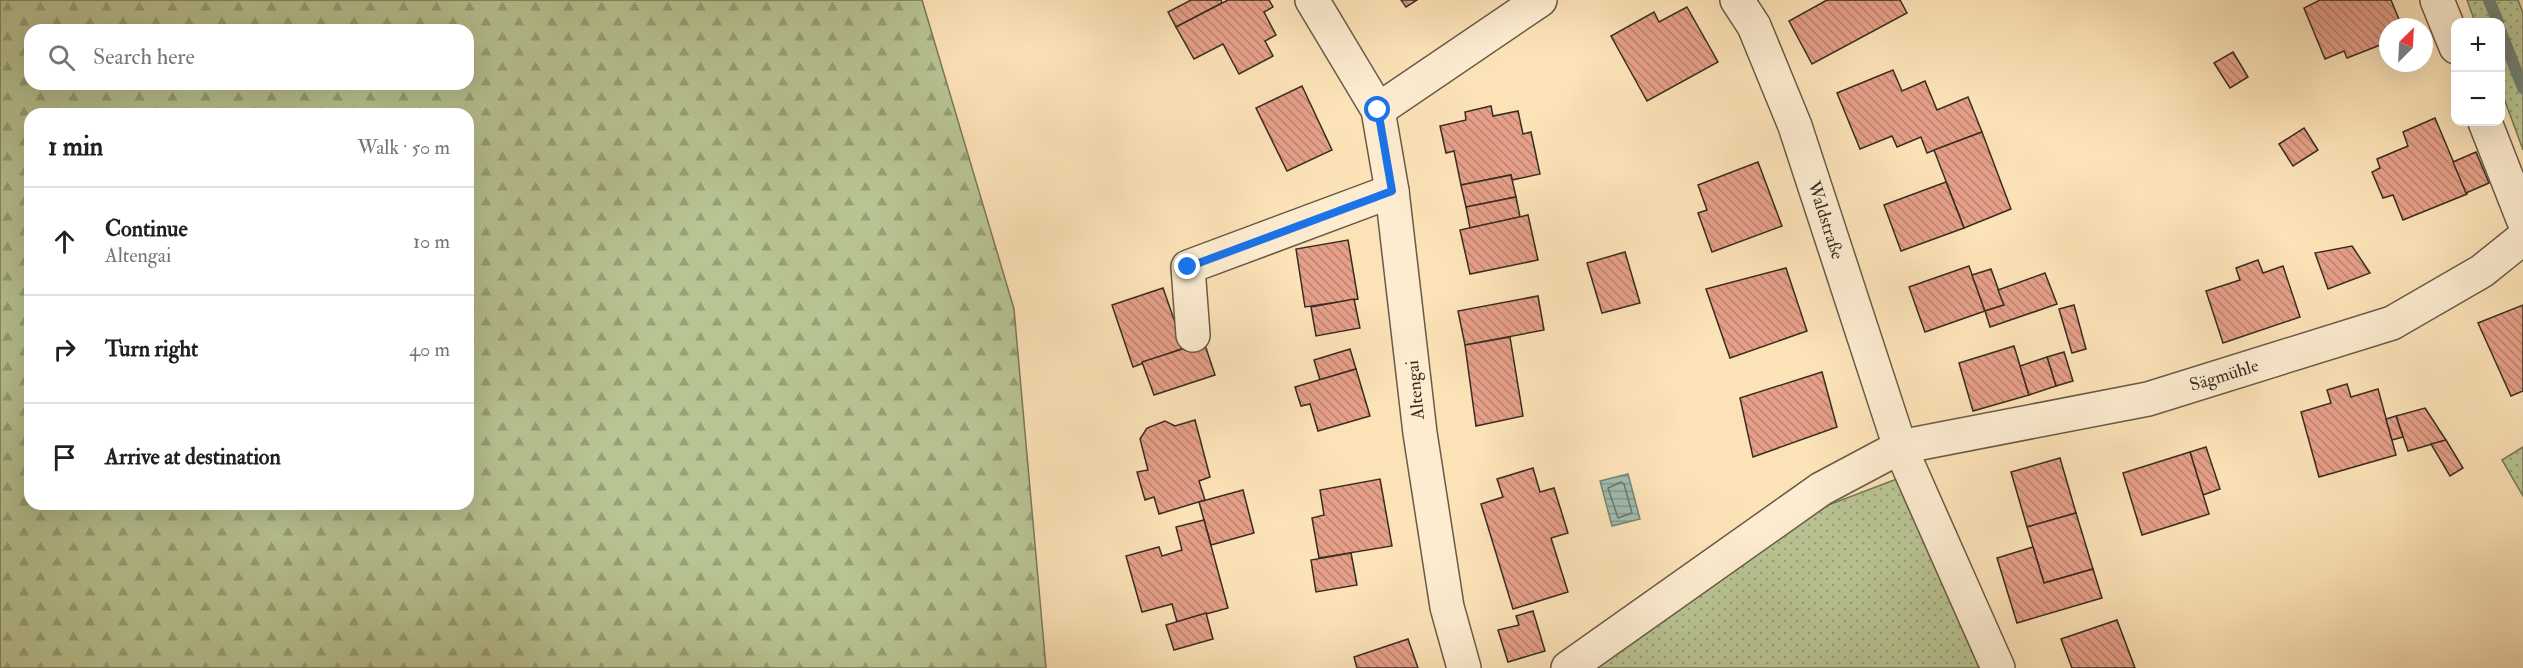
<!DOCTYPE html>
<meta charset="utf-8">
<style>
:root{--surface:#fff;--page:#f6f6f6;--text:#202124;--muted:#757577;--line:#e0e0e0}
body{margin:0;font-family:"IM FELL Double Pica",serif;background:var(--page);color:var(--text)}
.controls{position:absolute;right:18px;top:18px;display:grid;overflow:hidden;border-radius:12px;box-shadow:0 6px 24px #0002}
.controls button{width:54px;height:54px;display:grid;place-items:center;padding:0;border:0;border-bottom:2px solid var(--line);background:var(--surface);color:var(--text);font:30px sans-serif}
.compass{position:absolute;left:2379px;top:18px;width:54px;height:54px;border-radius:50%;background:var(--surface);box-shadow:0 6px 24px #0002;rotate:24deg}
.stop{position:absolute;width:18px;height:18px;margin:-14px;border:4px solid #1a73e8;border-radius:50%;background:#fff}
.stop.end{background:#1a73e8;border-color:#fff;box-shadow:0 2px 6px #0008}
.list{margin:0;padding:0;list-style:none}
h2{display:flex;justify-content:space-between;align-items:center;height:78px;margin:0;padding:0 24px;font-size:26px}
h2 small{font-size:20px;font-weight:400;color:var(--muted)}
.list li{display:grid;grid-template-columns:39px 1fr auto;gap:18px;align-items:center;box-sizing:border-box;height:108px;padding:0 24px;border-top:2px solid var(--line)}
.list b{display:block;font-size:22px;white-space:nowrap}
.list p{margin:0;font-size:20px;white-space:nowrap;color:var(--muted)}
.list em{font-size:20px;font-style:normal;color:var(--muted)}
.icon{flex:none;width:33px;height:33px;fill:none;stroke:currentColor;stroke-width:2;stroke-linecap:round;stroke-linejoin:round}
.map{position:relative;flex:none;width:2523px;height:668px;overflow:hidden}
.search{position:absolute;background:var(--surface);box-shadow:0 6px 24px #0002;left:24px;top:24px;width:450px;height:66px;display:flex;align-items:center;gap:15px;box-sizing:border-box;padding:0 21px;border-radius:18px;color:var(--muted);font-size:22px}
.panel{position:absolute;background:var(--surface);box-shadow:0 6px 24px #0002;left:24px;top:108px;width:450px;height:402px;border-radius:18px}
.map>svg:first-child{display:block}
.grass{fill:url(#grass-dots);stroke:#78785a;stroke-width:1.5}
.forest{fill:url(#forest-firs);stroke:#78785a;stroke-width:1.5;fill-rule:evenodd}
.water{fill:url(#water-rules);stroke:#758377;stroke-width:1.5}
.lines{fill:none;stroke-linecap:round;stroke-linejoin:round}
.shore{stroke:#6b7569;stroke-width:1.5}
.stream{stroke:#758377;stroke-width:12}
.building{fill:url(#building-back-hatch);stroke:#372d22;stroke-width:1.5}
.minor-casing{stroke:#685a47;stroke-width:36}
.minor{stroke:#fdecd0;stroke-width:33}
.route{stroke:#1a73e8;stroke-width:8}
.labels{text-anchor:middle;stroke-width:5;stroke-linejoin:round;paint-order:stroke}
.street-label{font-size:18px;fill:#372d22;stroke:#fdecd0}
</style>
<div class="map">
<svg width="2523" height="668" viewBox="0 0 2523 668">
<defs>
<pattern id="grass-dots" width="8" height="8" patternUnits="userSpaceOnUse" patternTransform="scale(1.5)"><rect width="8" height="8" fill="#b9c493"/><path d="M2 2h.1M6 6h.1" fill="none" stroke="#97a078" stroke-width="1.8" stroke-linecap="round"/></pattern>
<pattern id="forest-firs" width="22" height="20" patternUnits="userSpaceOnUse" patternTransform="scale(1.5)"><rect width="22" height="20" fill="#b9c493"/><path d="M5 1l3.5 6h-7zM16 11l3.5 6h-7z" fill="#97a078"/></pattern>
<pattern id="water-rules" width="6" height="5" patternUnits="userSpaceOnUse" patternTransform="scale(1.5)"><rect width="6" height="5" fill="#9fbdb0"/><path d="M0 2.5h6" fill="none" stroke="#829a8f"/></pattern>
<pattern id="building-back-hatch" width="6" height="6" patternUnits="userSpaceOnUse" patternTransform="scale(1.5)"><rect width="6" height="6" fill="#e69f88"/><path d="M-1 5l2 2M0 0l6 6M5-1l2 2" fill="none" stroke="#bb826f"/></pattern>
</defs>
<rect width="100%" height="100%" fill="#fce2b7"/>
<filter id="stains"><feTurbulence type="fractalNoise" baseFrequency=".00333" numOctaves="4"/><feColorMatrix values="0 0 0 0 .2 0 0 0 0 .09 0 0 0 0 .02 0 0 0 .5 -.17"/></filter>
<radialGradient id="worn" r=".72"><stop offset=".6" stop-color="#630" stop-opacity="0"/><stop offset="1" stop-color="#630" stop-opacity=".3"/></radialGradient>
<g class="grass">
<path d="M2467 0H2518L2523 13V150L2501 90 2500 22H2475Z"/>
<path d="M2523 447V496L2502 460Z"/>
<path d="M1902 477 1982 668H1597L1810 512Z"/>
</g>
<path class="forest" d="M0 0H922L1014 309 1046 668H0ZM30 30H468V84H30ZM30 114H468V504H30Z"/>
<path class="water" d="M1628 474 1640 519 1612 526 1600 481Z"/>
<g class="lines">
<path class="shore" d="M1621 482 1624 484 1632 513 1618 518 1608 488Z"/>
<g class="stream">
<path d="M2489 0 2498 22"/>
<path d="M2500 30 2523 88"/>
</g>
</g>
<g class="building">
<path d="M1191 0H1221L1222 3 1176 27 1168 12Z"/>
<path d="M1228 0H1269L1273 7 1264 12 1276 35 1265 41 1273 56 1239 74 1223 44 1194 59 1176 27Z"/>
<path d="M1401 0H1417L1406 7Z"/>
<path d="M1827 0H1900L1907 13 1812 64 1789 21Z"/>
<path d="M2320 0H2391L2402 27H2388V42L2347 58 2344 51 2325 59 2304 8Z"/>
<path d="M1687 7 1718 62 1647 101 1611 36 1654 12 1659 22Z"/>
<path d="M2233 52 2248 77 2230 88 2214 63Z"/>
<path d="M1893 70 1902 91 1925 81 1937 110 1968 97 1982 132 1927 153 1921 137 1897 147 1892 136 1860 149 1837 93Z"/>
<path d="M1302 86 1332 150 1287 171 1256 108Z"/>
<path d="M1491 106 1493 116 1518 111 1523 134 1531 132 1540 174 1512 180 1511 175 1461 185 1454 151 1446 153 1440 126 1466 120 1465 112Z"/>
<path d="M2435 118 2467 194 2403 220 2393 195 2383 198 2372 172 2380 168 2377 159 2408 146 2403 132Z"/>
<path d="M2304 128 2318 150 2293 166 2279 144Z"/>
<path d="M1982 132 2011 209 1964 228 1934 150Z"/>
<path d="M2476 152 2489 183 2466 193 2453 162Z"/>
<path d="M1758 162 1782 226 1712 252 1698 213 1707 210 1698 185Z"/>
<path d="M1511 175 1516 197 1466 207 1461 185Z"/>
<path d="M1946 182 1964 228 1901 251 1884 205Z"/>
<path d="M1516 197 1520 217 1470 228 1466 207Z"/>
<path d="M1528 215 1538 260 1470 274 1460 230Z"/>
<path d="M1348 240 1358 299 1305 307 1296 249Z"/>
<path d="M2352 246 2370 273 2328 289 2315 253Z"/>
<path d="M1625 252 1640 303 1602 313 1587 263Z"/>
<path d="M2258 260 2263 273 2283 266 2300 317 2223 343 2206 291 2240 280 2236 268Z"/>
<path d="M1969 266 1985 311 1925 332 1909 287Z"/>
<path d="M1786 268 1807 331 1730 358 1706 289Z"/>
<path d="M1991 269 2004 305 1985 311 1972 275Z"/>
<path d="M2045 273 2057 304 1990 327 1985 311 2004 305 1998 290Z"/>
<path d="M1163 288 1184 348 1133 367 1112 305Z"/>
<path d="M1538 296 1544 330 1465 345 1458 311Z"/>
<path d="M1354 299 1360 328 1316 336 1311 307Z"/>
<path d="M2074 305 2086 349 2072 353 2059 309Z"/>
<path d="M2523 305V391L2511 396 2478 323Z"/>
<path d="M1510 337 1523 416 1476 426 1465 345Z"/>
<path d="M1204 342 1215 375 1154 395 1142 362Z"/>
<path d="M2014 346 2029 395 1973 411 1959 363Z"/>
<path d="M1350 349 1356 369 1320 380 1314 360Z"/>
<path d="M2064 352 2073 381 2056 386 2047 357Z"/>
<path d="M2047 357 2056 386 2029 395 2020 366Z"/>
<path d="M1356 369 1370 416 1318 431 1310 404 1301 406 1295 387Z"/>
<path d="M1822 372 1837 427 1753 457 1740 398Z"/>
<path d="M2347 384 2351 397 2378 389 2396 455 2319 477 2301 412 2331 403 2327 390Z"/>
<path d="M2425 408 2446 440 2408 451 2396 416Z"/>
<path d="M2396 416 2403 437 2392 440 2386 419Z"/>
<path d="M1195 420 1210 477 1199 481 1205 500 1159 514 1154 497 1145 500 1137 472 1148 470 1140 439 1147 428 1165 421 1175 426Z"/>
<path d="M2446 440 2463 468 2450 476 2431 444Z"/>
<path d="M2206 447 2220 489 2203 495 2190 452Z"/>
<path d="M2190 452 2209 514 2142 535 2123 473Z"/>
<path d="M2060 458 2076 513 2027 527 2011 472Z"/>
<path d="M1533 468 1540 492 1554 488 1568 533 1551 538 1568 592 1513 609 1481 504 1503 497 1497 479Z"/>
<path d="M1380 479 1392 546 1319 558 1312 518 1324 515 1320 490Z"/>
<path d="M1243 490 1254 533 1211 545 1199 502Z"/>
<path d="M2076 513 2093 569 2044 583 2027 527Z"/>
<path d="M1204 520 1228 608 1177 622 1172 604 1142 612 1126 556 1159 547 1162 556 1182 550 1176 527Z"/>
<path d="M2033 547 2044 583 2093 569 2102 598 2017 623 1997 558Z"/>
<path d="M1351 553 1357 585 1316 592 1311 560Z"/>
<path d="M1533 611 1545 651 1508 662 1498 630 1519 625 1516 616Z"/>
<path d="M1206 613 1213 639 1174 650 1166 625Z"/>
<path d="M2117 620 2135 668H2072L2061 639Z"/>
<path d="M1408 639 1418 668H1357L1354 657Z"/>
</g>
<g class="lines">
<defs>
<g id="minor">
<path d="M1312 0 1378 110 1392 191 1420 433 1447 607 1464 668"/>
<path d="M1737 0 1754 26 1795 126 1900 447 1998 668"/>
<path d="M2437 0 2456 47"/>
<path d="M1378 110 1540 0"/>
<path d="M2485 122 2523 219"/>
<path d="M1193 335 1188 267 1392 191"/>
<path d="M1568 668 1821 489 1900 447 2148 399 2392 323 2482 271 2523 238"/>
</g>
</defs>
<use href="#minor" class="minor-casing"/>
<use href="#minor" class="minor"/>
</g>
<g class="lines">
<path class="route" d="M1188 267 1392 191 1378 110"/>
</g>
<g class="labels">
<g class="street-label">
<text transform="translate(1826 220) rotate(72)" y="6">Waldstraße</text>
<text transform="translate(2224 375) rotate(-17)" y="6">Sägmühle</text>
<text transform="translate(1415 390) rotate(-96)" y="6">Altengai</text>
</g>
</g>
<rect width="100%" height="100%" filter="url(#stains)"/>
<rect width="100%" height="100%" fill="url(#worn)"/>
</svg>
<div class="controls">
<button>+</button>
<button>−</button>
</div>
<svg class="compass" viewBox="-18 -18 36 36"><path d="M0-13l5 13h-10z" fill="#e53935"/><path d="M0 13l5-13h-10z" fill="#757577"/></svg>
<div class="stop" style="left:1378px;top:110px"></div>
<div class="stop end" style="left:1188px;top:267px"></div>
<div class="search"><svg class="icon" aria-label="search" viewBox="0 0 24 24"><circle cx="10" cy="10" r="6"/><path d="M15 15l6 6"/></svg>Search here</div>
<section class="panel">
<h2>1 min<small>Walk · 50 m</small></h2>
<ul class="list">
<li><svg class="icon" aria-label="ahead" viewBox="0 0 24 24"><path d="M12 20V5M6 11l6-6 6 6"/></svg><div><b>Continue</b><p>Altengai</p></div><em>10 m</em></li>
<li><svg class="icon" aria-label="right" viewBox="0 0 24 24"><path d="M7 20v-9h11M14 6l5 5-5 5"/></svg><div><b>Turn right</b></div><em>40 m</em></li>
<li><svg class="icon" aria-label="arrive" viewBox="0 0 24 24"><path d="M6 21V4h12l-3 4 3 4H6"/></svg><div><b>Arrive at destination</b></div></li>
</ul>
</section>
</div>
